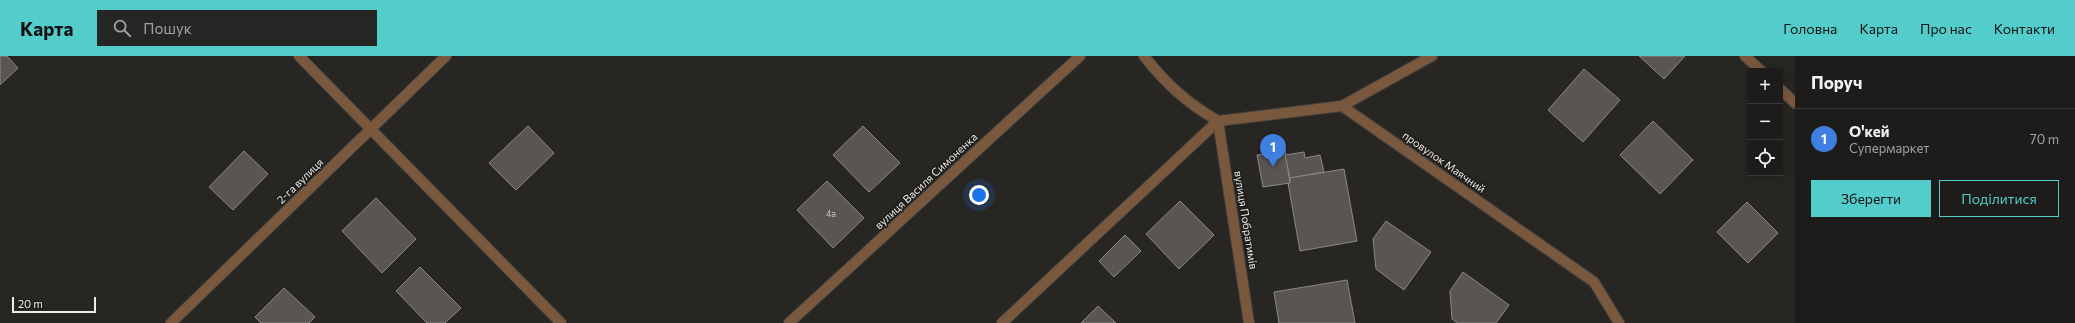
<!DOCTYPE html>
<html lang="uk">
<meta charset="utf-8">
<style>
:root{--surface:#1d1c1a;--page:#252523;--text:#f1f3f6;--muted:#a0a1a2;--line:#3b3a39;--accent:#53cdcb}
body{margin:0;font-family:Commissioner,sans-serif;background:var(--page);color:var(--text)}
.controls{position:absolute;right:12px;top:12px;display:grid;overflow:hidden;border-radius:0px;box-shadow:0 2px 10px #0003}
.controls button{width:36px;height:36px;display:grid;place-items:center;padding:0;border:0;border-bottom:1px solid var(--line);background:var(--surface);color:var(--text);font:20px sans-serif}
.scale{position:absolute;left:12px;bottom:10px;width:84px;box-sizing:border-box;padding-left:4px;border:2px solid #ecebe9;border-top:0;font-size:11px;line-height:14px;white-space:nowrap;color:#ecebe9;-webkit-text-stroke:3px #1d1c19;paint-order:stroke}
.you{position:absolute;left:979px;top:139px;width:14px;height:14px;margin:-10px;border:3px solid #fff;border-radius:50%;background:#1a73e8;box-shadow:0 0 0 6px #1a73e833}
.badge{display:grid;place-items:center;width:26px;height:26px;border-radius:50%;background:var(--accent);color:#fff;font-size:13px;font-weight:700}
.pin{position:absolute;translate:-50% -33px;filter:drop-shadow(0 1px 2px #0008)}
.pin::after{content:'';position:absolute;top:21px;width:14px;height:12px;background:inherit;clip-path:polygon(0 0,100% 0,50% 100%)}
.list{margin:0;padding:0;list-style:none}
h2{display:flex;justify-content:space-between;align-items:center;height:52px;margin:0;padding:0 16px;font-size:17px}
h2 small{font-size:13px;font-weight:400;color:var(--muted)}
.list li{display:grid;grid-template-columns:26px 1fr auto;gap:12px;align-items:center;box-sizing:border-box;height:60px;padding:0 16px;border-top:1px solid var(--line)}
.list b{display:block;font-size:15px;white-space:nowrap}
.list p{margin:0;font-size:13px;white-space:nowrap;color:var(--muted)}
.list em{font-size:13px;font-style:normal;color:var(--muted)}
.actions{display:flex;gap:8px;padding:12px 16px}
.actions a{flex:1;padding:9px 0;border:1px solid var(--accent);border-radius:0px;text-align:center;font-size:14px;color:var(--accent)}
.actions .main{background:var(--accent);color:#111}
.icon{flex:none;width:22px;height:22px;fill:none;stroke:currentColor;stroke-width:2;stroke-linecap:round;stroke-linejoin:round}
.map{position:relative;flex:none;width:1795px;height:267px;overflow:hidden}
header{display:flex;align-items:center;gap:24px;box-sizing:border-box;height:56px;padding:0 20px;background:var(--accent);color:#111}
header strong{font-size:19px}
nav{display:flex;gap:22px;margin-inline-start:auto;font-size:14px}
.search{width:280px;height:36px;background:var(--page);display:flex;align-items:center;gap:10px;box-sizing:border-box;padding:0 14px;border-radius:0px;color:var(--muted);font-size:15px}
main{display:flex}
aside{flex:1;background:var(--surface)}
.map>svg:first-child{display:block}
.building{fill:#585552;stroke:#8c8985}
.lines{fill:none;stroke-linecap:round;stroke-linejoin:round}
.service-casing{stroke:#43423e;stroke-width:12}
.minor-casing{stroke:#43423e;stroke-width:12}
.service{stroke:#7a583e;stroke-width:10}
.minor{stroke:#7a583e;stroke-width:10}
.labels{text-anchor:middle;stroke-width:3;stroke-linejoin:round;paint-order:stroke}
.number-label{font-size:9px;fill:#c7c6c3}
.street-label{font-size:11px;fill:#ecebe9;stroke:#1d1c19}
</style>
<header>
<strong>Карта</strong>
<div class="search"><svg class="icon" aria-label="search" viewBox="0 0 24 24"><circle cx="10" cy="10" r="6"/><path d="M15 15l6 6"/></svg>Пошук</div>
<nav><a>Головна</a><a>Карта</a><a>Про нас</a><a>Контакти</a></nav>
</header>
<main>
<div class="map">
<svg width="1795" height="267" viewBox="0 0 1795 267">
<rect width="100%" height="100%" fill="#272622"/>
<g class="building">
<path d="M0 0H7L18 12 0 29Z"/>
<path d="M1639 0H1685L1664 23Z"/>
<path d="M1584 13 1620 44 1583 86 1548 54Z"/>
<path d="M1653 65 1693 104 1660 138 1620 99Z"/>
<path d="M528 70 554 97 516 134 489 107Z"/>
<path d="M863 70 900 107 869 136 833 99Z"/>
<path d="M1285 94 1290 127 1263 131 1257 99Z"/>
<path d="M244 95 268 118 233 154 209 131Z"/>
<path d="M1304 96 1305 102 1320 99 1324 116 1290 122 1285 99Z"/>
<path d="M1344 113 1357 185 1300 195 1288 127H1290V122Z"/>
<path d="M827 125 864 162 833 192 797 154Z"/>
<path d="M376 142 416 183 382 217 342 175Z"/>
<path d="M1180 145 1214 179 1179 213 1146 178Z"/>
<path d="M1747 146 1778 177 1748 207 1717 176Z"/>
<path d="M1386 165 1431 196 1404 234 1376 213 1373 183Z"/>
<path d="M1125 179 1141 195 1114 221 1099 205Z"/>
<path d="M420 211 461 252 445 267H427L396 235Z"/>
<path d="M1463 216 1509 249 1496 267H1457L1452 263 1450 235Z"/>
<path d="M1347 224 1355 267H1279L1274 236Z"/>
<path d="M284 232 315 261 309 267H261L255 261Z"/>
<path d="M1098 250 1116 267H1081Z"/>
</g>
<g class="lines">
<defs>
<path id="service" d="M1218 65 1342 50 1594 226 1619 267"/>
<g id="minor">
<path d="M299 0 561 267"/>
<path d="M1144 0C1166 28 1187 47 1218 65"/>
<path d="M1745 0 1761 15"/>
<path d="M1780 33 1795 47"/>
<path d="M1342 50 1432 0"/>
<path d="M1218 65 1249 267"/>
<path d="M171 267 446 0"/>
<path d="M789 267 1080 0"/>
<path d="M1002 267 1218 65"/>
</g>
</defs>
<use href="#service" class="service-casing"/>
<use href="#minor" class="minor-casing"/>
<use href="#service" class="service"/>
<use href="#minor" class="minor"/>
</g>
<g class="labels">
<g class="number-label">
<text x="831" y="161">4а</text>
</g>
<g class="street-label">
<text transform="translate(1444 106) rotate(35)" y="4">провулок Маячний</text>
<text transform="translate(300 125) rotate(-44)" y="4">2-га вулиця</text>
<text transform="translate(926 125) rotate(-43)" y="4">вулиця Василя Симоненка</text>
<text transform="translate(1246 164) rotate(81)" y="4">вулиця Побратимів</text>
</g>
</g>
</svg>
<div class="controls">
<button>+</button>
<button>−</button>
<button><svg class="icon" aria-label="locate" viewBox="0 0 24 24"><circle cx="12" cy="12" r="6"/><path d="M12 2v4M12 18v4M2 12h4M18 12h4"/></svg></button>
</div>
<div class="scale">20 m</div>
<div class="you"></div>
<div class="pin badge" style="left:1273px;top:111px;background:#3f7fe0">1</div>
</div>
<aside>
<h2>Поруч<small></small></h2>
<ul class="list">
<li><span class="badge" style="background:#3f7fe0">1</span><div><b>О'кей</b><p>Супермаркет</p></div><em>70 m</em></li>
</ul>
<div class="actions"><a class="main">Зберегти</a><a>Поділитися</a></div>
</aside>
</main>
